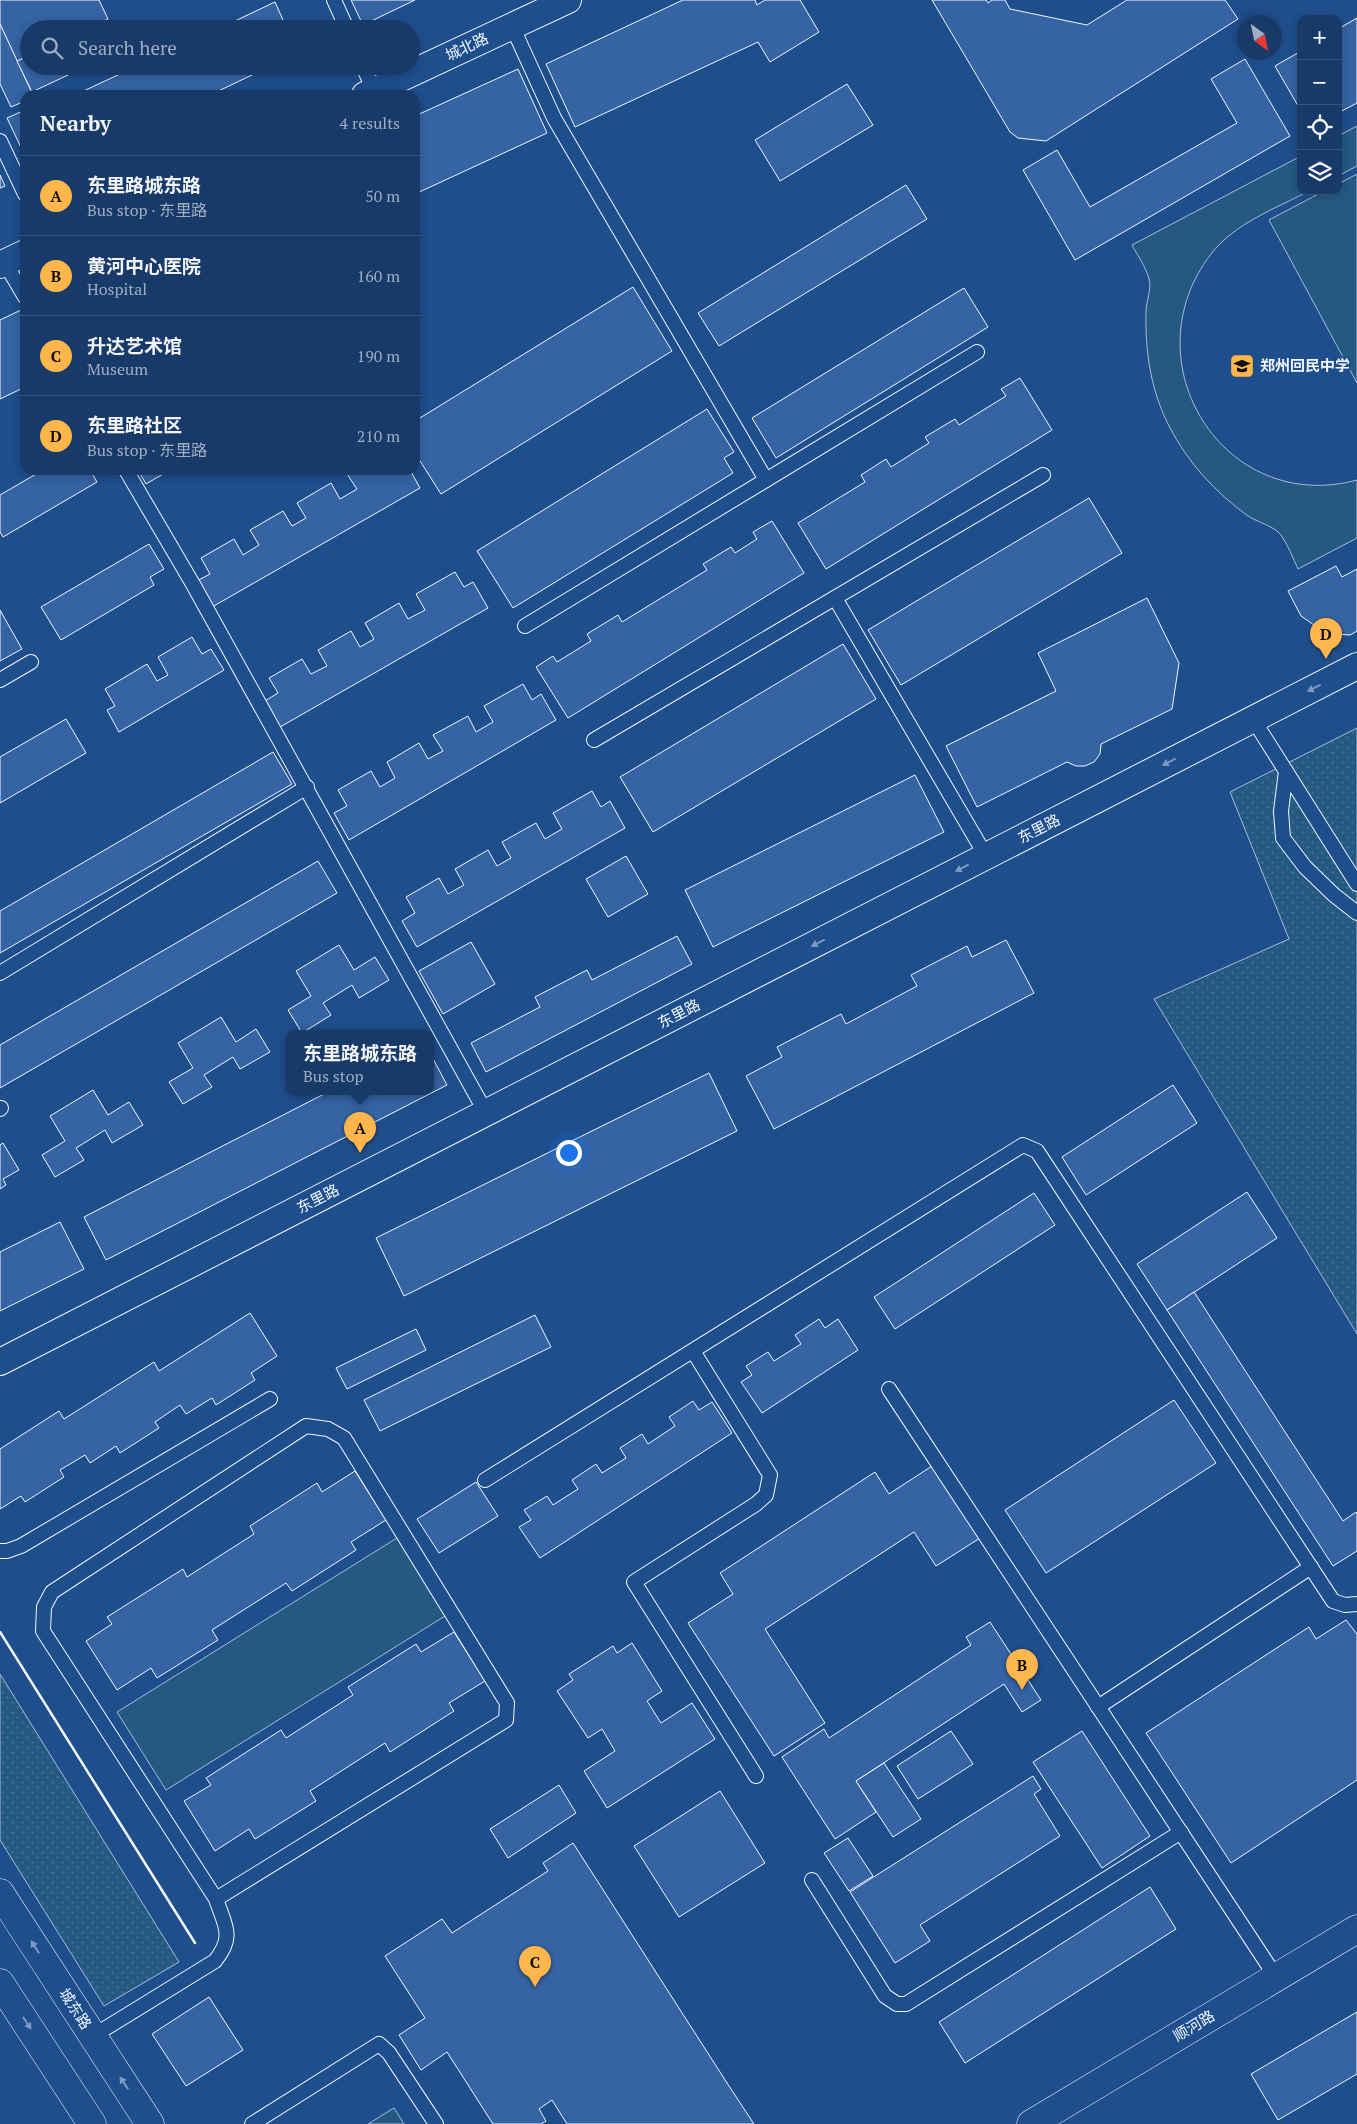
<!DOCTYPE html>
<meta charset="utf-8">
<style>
:root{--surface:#173a69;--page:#244571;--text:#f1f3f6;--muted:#9eadc0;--line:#36547d;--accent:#ffb74d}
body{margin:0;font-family:"PT Serif","Noto Sans SC",serif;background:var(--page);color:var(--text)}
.controls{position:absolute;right:15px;top:15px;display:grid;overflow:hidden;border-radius:10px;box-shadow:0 2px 8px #0003}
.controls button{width:45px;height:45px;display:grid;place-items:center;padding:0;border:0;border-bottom:1px solid var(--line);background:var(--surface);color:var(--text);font:25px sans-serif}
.compass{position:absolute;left:1237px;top:15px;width:45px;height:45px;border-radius:50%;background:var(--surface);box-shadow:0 2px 8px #0003;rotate:147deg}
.you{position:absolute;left:568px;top:1152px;width:18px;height:18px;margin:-12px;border:4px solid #fff;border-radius:50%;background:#1a73e8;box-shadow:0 0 0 8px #1a73e833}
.badge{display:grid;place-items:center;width:32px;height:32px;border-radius:50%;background:var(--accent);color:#111;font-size:16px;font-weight:700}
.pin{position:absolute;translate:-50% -41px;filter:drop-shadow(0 1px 2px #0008)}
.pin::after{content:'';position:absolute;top:26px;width:18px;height:15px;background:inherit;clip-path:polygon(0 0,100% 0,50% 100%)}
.popup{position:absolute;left:286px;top:1030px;width:148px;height:65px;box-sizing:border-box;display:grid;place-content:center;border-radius:10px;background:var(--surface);filter:drop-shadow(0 1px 4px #0005);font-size:16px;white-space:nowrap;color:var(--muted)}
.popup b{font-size:19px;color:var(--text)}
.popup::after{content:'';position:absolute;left:50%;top:100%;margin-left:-10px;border:10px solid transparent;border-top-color:var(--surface)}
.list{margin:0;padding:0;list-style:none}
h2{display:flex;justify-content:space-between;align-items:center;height:65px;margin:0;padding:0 20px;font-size:21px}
h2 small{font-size:16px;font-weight:400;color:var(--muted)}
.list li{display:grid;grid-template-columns:32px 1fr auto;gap:15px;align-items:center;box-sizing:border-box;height:80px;padding:0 20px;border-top:1px solid var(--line)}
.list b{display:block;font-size:19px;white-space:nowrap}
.list p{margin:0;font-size:16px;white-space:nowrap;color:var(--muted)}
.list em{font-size:16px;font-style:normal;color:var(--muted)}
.icon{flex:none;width:28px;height:28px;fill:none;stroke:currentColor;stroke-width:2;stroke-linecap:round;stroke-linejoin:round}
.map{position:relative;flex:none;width:1357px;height:2124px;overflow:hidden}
.search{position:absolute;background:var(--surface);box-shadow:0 2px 8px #0003;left:20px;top:20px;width:400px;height:55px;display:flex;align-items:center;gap:12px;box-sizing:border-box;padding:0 18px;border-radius:28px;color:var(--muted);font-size:19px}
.panel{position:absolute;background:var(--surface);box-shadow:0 2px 8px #0003;left:20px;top:90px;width:400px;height:385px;border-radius:15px}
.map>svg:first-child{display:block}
.grass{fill:#245a82;stroke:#a8bbd7}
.park{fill:url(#park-dots);stroke:#a8bbd7}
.building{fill:#3563a3;stroke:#f2f6ff}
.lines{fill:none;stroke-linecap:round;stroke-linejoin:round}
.lane-casing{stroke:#f2f6ff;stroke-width:16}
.street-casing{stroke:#f2f6ff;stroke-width:28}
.secondary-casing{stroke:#f2f6ff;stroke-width:29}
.lane{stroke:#1f4e8c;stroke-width:14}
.street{stroke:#1f4e8c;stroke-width:26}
.secondary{stroke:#1f4e8c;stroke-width:28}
.wall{stroke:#f2f6ff;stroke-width:2.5}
.oneway{fill:#7e9ac0}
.labels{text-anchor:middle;stroke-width:4;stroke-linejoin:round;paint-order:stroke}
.street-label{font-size:15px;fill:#f2f6ff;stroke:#1f4e8c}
.poi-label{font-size:15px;font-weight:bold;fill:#f2f6ff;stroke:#1f4e8c;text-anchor:start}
</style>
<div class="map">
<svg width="1357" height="2124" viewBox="0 0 1357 2124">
<defs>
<pattern id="park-dots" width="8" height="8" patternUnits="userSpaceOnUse" patternTransform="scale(1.25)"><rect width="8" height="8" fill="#245a82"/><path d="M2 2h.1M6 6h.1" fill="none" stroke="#447295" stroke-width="1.8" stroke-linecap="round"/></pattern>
</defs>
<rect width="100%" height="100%" fill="#1f4e8c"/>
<g class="grass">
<path d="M1357 126V166L1338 176V136Z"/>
<path d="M1301 156V191H1309C1275 209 1235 223 1211 254 1128 362 1224 516 1357 480V538L1298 569C1293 558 1288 545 1281 535 1274 526 1257 522 1248 516 1215 492 1188 463 1169 426 1151 391 1145 352 1146 312 1146 302 1152 288 1149 279 1146 267 1137 255 1132 245Z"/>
<path d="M1357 174V383L1269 220 1324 191H1338V184Z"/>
<path d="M397 1538 445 1616 166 1790 117 1712Z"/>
<path d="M394 2108 404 2124H368Z"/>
</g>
<g class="park">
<path d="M1357 728V1334L1154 999 1289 939 1230 792Z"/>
<path d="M0 1674 179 1962 104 2006 0 1840Z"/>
</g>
<g class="building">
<path d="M0 0H99L108 19 87 29H29V56L17 61 0 24Z"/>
<path d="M351 0H415L363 25Z"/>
<path d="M683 0H755L757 5 765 0H800L819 32 770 62 758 42 575 127 546 64Z"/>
<path d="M932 0H986L988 3 992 0H1005L1010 9 1087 25 1127 0H1225L1238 19 1046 141 1018 138 1010 132Z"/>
<path d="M275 2 287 29H218Z"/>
<path d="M1357 18V103L1338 113V29Z"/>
<path d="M0 24 33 95H25V101L11 107 0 84Z"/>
<path d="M97 24 100 29H87Z"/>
<path d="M1301 51V111L1275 66Z"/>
<path d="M29 56V66H87L32 92 17 61Z"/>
<path d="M1245 59 1290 136 1075 260 1023 170 1057 150 1090 207 1237 123 1211 79Z"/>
<path d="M137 66H271L210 95H75Z"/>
<path d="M518 69 547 133 415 194V116Z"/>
<path d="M847 84 873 125 780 181 755 140Z"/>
<path d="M25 110V156L7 118Z"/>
<path d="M0 175 5 186 0 188Z"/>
<path d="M906 185 927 219 719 346 698 313Z"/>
<path d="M633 287 672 351 441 494 415 453V421Z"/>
<path d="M964 288 988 327 776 458 752 418Z"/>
<path d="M21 310 25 318V387L0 399V320Z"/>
<path d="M1020 378 1052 430 826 569 798 523 865 482 861 475 886 459 891 467 929 443 925 437 955 419 959 425 1006 396 1001 389Z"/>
<path d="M707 409 734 452 724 458 733 473 513 608 477 551Z"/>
<path d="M43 470H100L93 475 97 482 3 537 0 532V495Z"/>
<path d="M138 470H170L146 484Z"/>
<path d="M354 470H410L420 488 212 607 197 581 210 574 201 558 234 539 243 555 259 545 250 530 283 511 292 526 306 518 297 503 331 483 340 499 357 489 347 474Z"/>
<path d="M1089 498 1122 553 901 685 868 630Z"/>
<path d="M772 521 804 573 568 718 536 667 553 656 557 662 591 641 587 634 618 615 622 622 707 570 703 564 731 547 735 553 757 539 753 532Z"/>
<path d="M149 544 164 569 150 577 154 585 61 640 41 607Z"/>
<path d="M1336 566 1342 577 1357 569V631L1350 635 1334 634 1321 630 1301 616 1288 591Z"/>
<path d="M455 572 464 587 473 582 488 608 280 727 265 701 278 693 269 678 302 659 311 674 327 666 318 650 351 631 360 647 374 639 365 623 399 603 408 619 425 610 416 594Z"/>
<path d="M1147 598 1179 663 1172 709 1101 744 1100 754 1094 762 1085 766H1076L1067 762 977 807 946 746 1056 691 1038 653Z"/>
<path d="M0 610 22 649 0 661Z"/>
<path d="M192 637 202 654 211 649 224 670 119 732 107 710 115 706 105 689 147 664 157 681 168 675 158 657Z"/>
<path d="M843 644 876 699 653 832 620 777Z"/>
<path d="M523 684 532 700 541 694 556 720 349 840 334 813 347 806 338 790 371 771 380 787 395 778 387 762 419 743 428 759 443 751 433 735 468 716 476 732 493 722 484 706Z"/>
<path d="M66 719 86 753 0 803V757Z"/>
<path d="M273 752 292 784 0 953V911Z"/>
<path d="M915 775 944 832 713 947 685 890Z"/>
<path d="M592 791 601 807 610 801 625 828 417 947 402 921 415 913 406 897 439 878 448 894 464 885 455 869 488 850 497 866 511 858 502 842 536 823 545 839 562 829 553 813Z"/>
<path d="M626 856 648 894 608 917 586 879Z"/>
<path d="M318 861 337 893 0 1088V1045Z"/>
<path d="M677 936 692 964 486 1072 471 1043 540 1007 535 997 587 970 592 980Z"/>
<path d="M1006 940 1034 993 774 1129 746 1076 782 1057 777 1047 841 1014 846 1024 917 986 911 975 967 946 972 957Z"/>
<path d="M471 942 495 984 443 1014 419 971Z"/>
<path d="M339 945 354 970 375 957 389 980 359 998 352 985 323 1003 331 1015 302 1033 288 1010 311 996 296 971Z"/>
<path d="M221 1017 236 1042 256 1029 270 1052 240 1069 233 1057 204 1075 212 1087 183 1104 169 1082 193 1068 178 1043Z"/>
<path d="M430 1053 447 1085 106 1260 84 1217 328 1092H430Z"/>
<path d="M709 1073 737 1131 404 1296 376 1238Z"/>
<path d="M1173 1085 1197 1123 1086 1195 1062 1157Z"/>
<path d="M93 1090 108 1115 129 1102 143 1125 112 1143 105 1130 76 1148 84 1160 55 1177 42 1155 65 1141 50 1116Z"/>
<path d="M3 1143 19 1170 3 1179 6 1185 0 1189V1145Z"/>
<path d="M1247 1192 1277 1238 1167 1310 1137 1264Z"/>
<path d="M1034 1193 1055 1225 895 1329 874 1297Z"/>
<path d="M60 1222 84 1269 0 1311V1252Z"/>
<path d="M1194 1292 1343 1521 1356 1512 1357 1514V1551L1333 1566 1167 1310Z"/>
<path d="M250 1313 277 1356 251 1373 255 1380 216 1405 212 1398 186 1414 180 1405 155 1422 159 1428 120 1453 116 1446 90 1463 85 1455 60 1470 64 1477 25 1502 21 1496 0 1509V1449L59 1411 64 1419 154 1362 159 1371Z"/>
<path d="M535 1315 551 1347 380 1431 364 1400Z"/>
<path d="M819 1319 825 1328 838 1319 858 1350 762 1413 741 1382 752 1375 746 1366 768 1352 774 1361 801 1344 795 1335Z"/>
<path d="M416 1329 426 1350 347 1389 336 1368Z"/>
<path d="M1174 1400 1216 1463 1046 1573 1005 1510Z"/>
<path d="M693 1401 699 1410 712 1402 732 1433 540 1558 519 1527 531 1520 524 1510 547 1496 553 1505 578 1489 572 1480 596 1464 602 1473 626 1458 620 1448 642 1434 648 1444 675 1426 669 1417Z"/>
<path d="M932 1466 980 1538 936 1566 914 1532 765 1629 825 1723 774 1756 688 1623 733 1594 720 1573 875 1472 889 1494Z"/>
<path d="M355 1471 386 1520 351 1542 356 1550 292 1591 286 1583 212 1630 218 1640 157 1678 151 1668 117 1690 86 1641 112 1624 107 1617 183 1569 187 1577 254 1534 250 1526 317 1483 322 1492Z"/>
<path d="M476 1482 498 1516 439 1553 417 1519Z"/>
<path d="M1346 1620 1357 1634V1780L1231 1863 1146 1733 1309 1627 1316 1639Z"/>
<path d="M990 1622 1041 1700 1022 1712 1004 1684 856 1781 876 1812 835 1839 782 1757 824 1729 829 1738 971 1645 966 1637Z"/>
<path d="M454 1632 485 1681 449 1703 454 1711 390 1752 385 1743 310 1791 316 1801 255 1839 249 1829 215 1851 184 1801 211 1785 206 1778 281 1730 286 1738 353 1695 348 1687 416 1644 421 1652Z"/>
<path d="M632 1643 662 1691 647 1701 661 1723 692 1703 715 1739 607 1808 584 1771 615 1751 602 1729 588 1738 557 1691 573 1680 569 1674 613 1646 617 1653Z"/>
<path d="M951 1731 973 1764 918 1799 897 1766Z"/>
<path d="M1082 1731 1150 1836 1102 1868 1033 1762Z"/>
<path d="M884 1763 921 1819 893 1837 856 1781Z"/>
<path d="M1033 1776 1041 1789 1034 1794 1060 1836 920 1925 930 1941 895 1963 850 1892Z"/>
<path d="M559 1785 576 1813 508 1858 490 1829Z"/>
<path d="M720 1791 765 1863 679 1917 634 1846Z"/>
<path d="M848 1838 873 1876 849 1891 824 1853Z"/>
<path d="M573 1843 729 2086 754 2124H567L552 2100 539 2109 546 2121 541 2124H493L447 2052 421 2070 399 2035 425 2018 385 1956 442 1919 452 1933 548 1871 543 1863Z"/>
<path d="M1150 1887 1176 1929 965 2063 939 2022Z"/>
<path d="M209 1997 243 2050 186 2086 152 2034Z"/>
<path d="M1357 2012V2074L1278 2120 1251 2074Z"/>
</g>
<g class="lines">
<defs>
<g id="lane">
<path d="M334 0 347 29"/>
<path d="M512 26 554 118 766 480"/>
<path d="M363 66 374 91"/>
<path d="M0 141 25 194"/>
<path d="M5 263 25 297"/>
<path d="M126 470 194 586 486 1113"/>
<path d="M835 598 986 856"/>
<path d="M525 626 977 352"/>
<path d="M0 680 31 662"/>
<path d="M1253 719 1357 884"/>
<path d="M594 740 1043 475"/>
<path d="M1286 771 1281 811 1283 838 1305 867 1334 895 1357 913"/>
<path d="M0 973 307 787"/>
<path d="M0 1109 1 1108"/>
<path d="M693 1351 770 1475 766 1495 756 1504 634 1582 756 1776"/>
<path d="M889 1389 1276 1977"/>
<path d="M485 1480 1023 1145 1037 1151 1333 1601 1345 1605 1357 1604"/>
<path d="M0 1551H7L21 1546 270 1399"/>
<path d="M1098 1707 1311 1567"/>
<path d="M812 1880 885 1996 897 2004H906L1181 1832"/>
<path d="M93 2036 215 1961C235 1936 225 1926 216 1899L43 1631 44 1607 52 1592 306 1426 328 1429 344 1438 507 1703 506 1720 216 1899"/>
<path d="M252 2124 379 2044 389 2053 436 2124"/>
</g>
<g id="street">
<path d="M365 95 568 0"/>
<path d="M0 265 25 253"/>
<path d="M0 1362 1357 666"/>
</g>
<g id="secondary">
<path d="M0 1893 150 2124"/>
<path d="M0 1983 92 2124"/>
<path d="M1031 2124 1357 1929"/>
</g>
</defs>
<use href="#lane" class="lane-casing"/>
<use href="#street" class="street-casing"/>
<use href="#secondary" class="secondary-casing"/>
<use href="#lane" class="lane"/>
<use href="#street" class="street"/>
<use href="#secondary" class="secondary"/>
<path class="wall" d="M0 1632 195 1943"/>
</g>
<defs><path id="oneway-solid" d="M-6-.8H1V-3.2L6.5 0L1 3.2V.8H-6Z" transform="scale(1.25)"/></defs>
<g class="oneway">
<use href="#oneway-solid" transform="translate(1314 688) rotate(153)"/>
<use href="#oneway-solid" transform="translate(1169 762) rotate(153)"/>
<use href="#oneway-solid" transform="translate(962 868) rotate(153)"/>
<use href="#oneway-solid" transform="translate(818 943) rotate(153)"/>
<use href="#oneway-solid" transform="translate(35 1947) rotate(-123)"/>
<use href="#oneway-solid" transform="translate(27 2023) rotate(57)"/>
<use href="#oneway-solid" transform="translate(124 2083) rotate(-123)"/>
</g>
<defs>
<symbol id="school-square" viewBox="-11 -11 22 22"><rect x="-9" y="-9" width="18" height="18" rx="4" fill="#ffb74d" stroke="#1f4e8c"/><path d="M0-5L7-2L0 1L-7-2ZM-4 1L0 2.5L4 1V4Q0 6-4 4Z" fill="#111"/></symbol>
</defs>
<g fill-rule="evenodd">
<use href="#school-square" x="1228" y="352" width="28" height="28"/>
</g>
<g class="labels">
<g class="street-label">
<text transform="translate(467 47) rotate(-25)" y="5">城北路</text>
<text transform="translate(1039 829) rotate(-27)" y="5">东里路</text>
<text transform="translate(679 1014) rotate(-27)" y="5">东里路</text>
<text transform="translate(318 1199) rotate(-27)" y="5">东里路</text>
<text transform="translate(75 2009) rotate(57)" y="5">城东路</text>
<text transform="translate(1194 2026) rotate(-31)" y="5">顺河路</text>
</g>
<g class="poi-label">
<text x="1260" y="371">郑州回民中学</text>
</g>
</g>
</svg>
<div class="controls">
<button>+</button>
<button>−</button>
<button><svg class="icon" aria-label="locate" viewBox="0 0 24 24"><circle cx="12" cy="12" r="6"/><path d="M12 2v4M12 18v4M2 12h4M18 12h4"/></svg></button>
<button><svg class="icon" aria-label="layers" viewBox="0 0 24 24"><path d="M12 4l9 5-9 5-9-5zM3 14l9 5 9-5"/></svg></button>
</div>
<svg class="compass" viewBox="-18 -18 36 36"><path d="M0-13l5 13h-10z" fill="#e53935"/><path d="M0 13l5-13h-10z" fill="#9eadc0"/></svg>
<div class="you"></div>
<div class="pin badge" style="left:360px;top:1153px">A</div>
<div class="popup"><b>东里路城东路</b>Bus stop</div>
<div class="pin badge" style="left:1022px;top:1690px">B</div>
<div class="pin badge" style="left:535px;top:1987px">C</div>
<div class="pin badge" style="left:1326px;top:659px">D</div>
<div class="search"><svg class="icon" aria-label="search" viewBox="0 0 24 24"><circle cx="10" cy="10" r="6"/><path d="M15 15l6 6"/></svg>Search here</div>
<section class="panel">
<h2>Nearby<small>4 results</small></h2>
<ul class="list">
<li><span class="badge">A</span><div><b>东里路城东路</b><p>Bus stop · 东里路</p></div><em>50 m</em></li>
<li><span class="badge">B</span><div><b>黄河中心医院</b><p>Hospital</p></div><em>160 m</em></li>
<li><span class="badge">C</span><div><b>升达艺术馆</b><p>Museum</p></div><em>190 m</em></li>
<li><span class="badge">D</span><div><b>东里路社区</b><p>Bus stop · 东里路</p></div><em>210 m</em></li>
</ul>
</section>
</div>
